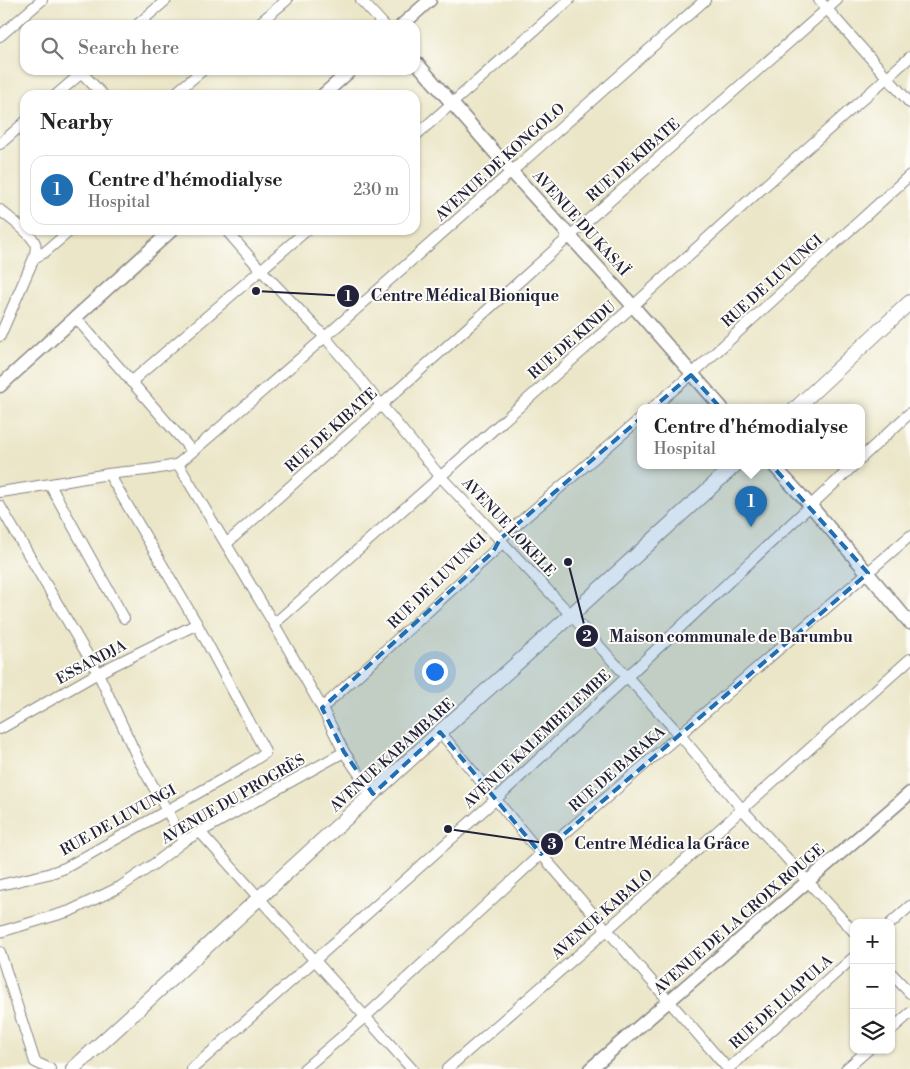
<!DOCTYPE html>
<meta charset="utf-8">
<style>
:root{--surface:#fff;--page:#f6f6f6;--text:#222;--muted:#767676;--line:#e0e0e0;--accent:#1f6fb2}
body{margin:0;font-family:"Libre Bodoni",serif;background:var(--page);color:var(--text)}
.controls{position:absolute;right:15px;bottom:15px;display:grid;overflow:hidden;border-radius:10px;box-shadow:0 1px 4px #0004}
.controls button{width:45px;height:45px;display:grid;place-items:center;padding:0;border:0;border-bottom:1px solid var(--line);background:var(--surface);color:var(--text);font:25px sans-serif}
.you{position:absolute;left:434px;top:671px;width:18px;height:18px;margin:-12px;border:4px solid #fff;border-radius:50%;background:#1a73e8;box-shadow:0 0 0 8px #1a73e833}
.badge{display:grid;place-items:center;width:32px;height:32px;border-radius:50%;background:var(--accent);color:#fff;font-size:16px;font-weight:700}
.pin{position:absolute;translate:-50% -41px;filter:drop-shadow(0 1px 2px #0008)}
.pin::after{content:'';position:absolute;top:26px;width:18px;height:15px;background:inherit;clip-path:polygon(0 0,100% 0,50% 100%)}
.popup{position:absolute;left:637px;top:404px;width:228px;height:65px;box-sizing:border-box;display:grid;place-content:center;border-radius:10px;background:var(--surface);filter:drop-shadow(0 1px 4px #0005);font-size:16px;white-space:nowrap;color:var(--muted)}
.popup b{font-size:19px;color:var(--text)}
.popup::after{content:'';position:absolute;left:50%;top:100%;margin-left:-10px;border:10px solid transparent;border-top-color:var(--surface)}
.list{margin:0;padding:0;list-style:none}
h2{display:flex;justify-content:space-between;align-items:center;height:65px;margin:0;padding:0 20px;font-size:21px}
h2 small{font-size:16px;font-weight:400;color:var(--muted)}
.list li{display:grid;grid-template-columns:32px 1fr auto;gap:15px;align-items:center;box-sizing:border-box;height:70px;margin:0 10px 10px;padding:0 10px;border:1px solid var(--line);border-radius:15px}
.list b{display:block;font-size:19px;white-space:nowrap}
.list p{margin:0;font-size:16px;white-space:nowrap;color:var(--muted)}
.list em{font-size:16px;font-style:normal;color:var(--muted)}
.icon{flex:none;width:28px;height:28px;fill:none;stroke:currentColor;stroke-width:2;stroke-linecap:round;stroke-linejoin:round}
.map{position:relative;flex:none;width:910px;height:1069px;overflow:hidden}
.search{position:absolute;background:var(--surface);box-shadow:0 1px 4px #0004;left:20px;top:20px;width:400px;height:55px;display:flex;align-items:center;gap:12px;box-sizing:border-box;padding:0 18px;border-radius:15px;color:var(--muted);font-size:19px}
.panel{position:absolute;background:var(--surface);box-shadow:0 1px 4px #0004;left:20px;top:90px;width:400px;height:145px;border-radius:15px}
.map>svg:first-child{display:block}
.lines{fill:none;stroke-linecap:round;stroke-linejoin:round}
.minor-casing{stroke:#868482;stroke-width:12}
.tertiary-casing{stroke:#868482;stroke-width:15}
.secondary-casing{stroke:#868482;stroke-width:16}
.minor{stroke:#fff;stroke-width:10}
.tertiary{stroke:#fff;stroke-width:12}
.secondary{stroke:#fff;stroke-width:14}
.marked{fill:#1f6fb2;fill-opacity:0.2;stroke:#1f6fb2;stroke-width:4;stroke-dasharray:10 6;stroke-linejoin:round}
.labels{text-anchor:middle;stroke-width:4;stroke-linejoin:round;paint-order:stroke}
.street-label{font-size:15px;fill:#22223b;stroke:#fdfcf7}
.leader{fill:none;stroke:#22223b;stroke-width:2}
.callout-dot{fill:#22223b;stroke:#fdfcf7;stroke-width:2}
.mark-label{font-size:15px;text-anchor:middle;font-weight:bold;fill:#fff}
.callout-label{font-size:16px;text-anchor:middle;font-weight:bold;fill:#22223b;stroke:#fdfcf7;stroke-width:4;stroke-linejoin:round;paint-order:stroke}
</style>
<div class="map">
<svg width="910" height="1069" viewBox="0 0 910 1069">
<rect width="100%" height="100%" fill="#fdfcf7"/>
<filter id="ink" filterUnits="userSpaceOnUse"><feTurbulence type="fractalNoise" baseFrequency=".02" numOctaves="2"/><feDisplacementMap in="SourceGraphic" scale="10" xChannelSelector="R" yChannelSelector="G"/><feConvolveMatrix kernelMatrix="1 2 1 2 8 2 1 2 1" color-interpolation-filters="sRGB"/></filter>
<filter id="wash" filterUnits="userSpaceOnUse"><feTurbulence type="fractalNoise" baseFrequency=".0096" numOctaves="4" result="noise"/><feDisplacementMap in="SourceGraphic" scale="20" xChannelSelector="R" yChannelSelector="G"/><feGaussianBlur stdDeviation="1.12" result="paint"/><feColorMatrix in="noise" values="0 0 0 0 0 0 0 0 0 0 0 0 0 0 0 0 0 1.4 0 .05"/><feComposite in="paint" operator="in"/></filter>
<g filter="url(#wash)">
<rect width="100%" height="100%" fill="#ebe6c8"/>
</g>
<g filter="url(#ink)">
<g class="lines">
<defs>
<g id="minor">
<path d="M361 0 384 25"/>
<path d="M819 0 910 103"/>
<path d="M137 25 166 0"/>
<path d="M257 25 287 0"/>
<path d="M0 36 42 0"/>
<path d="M82 73 103 95"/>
<path d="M56 95 85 70"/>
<path d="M173 95 203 70"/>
<path d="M415 136 569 0"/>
<path d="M0 144 25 122"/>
<path d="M0 210C10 219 29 231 35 243 37 248 35 253 34 258L0 336"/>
<path d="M226 230 261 270 325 337 440 476 571 615 680 735 742 809 854 932"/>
<path d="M34 258 45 252 71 230"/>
<path d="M76 318 192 451"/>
<path d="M131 382 307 230"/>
<path d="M652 408 691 375 910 175"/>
<path d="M861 458 910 413"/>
<path d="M178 464 274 624 322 708 344 752 373 794"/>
<path d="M50 485 124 618"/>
<path d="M0 492C36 487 72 480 108 474 131 471 155 471 178 464L325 337 705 0"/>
<path d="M0 506 98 673 139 761 184 841"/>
<path d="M226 544 570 236 837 0"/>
<path d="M274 624 633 306 758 192 910 57"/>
<path d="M322 708 493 552 498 547 500 539 641 418"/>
<path d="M0 729 98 673 197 624"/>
<path d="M440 732 541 854 728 1069 854 957"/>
<path d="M200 832 412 1069"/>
<path d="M0 885 48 874 65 868 244 767 265 753 264 749 197 624 109 474"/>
<path d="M891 923 910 906"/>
<path d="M0 932 70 911 120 887 154 864 184 841 344 752"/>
<path d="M0 952 35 1062 50 1069"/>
<path d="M891 973 910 993"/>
<path d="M891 1030 910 1013"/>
<path d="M192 1069 315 960 495 800 853 466"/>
<path d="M304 1069 365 1017 541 854 910 536"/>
<path d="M447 1069 607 930 910 659"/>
<path d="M846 1069 868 1050"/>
</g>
<g id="tertiary">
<path d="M402 25 430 0"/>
<path d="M415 61 511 171 633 306 722 408"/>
<path d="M323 95 351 70"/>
<path d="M0 386 172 230"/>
<path d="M774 466 810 505 910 623"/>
<path d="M590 1069 910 793"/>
</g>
<g id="secondary">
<path d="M796 408 910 302"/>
<path d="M73 1069 440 732 571 615 734 466"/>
</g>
</defs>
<use href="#minor" class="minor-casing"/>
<use href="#tertiary" class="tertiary-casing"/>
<use href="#secondary" class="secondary-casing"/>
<use href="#minor" class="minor"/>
<use href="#tertiary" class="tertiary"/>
<use href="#secondary" class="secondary"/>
</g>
</g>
<path class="marked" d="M691 375 868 573 541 854 440 732 373 794 344 752 322 708 493 552 500 539Z"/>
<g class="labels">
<g class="street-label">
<text transform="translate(633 160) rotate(-41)" y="5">RUE DE KIBATE</text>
<text transform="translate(500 162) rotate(-42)" y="5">AVENUE DE KONGOLO</text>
<text transform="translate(581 223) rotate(48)" y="5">AVENUE DU KASAÏ</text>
<text transform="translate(772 281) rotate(-42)" y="5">RUE DE LUVUNGI</text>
<text transform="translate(572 340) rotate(-41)" y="5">RUE DE KINDU</text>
<text transform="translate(331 430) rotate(-42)" y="5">RUE DE KIBATE</text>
<text transform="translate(509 527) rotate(47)" y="5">AVENUE LOKELE</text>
<text transform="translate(437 581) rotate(-44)" y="5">RUE DE LUVUNGI</text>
<text transform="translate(91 662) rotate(-28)" y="5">ESSANDJA</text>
<text transform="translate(537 739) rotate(-43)" y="5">AVENUE KALEMBELEMBE</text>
<text transform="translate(392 755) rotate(-42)" y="5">AVENUE KABAMBARE</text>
<text transform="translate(617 769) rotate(-41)" y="5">RUE DE BARAKA</text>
<text transform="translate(233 799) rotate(-30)" y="5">AVENUE DU PROGRÈS</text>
<text transform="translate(118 820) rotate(-29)" y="5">RUE DE LUVUNGI</text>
<text transform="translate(602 914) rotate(-41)" y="5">AVENUE KABALO</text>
<text transform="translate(739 919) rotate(-41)" y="5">AVENUE DE LA CROIX ROUGE</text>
<text transform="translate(781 1002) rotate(-42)" y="5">RUE DE LUAPULA</text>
</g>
</g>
<path class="leader" d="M256 291L348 296M568 562L587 636M448 829L552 844"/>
<g class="callout-dot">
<circle cx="256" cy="291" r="5"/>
<circle cx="568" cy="562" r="5"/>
<circle cx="448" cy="829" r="5"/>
<circle cx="348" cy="296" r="12"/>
<circle cx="587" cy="636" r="12"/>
<circle cx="552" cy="844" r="12"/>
</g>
<g class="mark-label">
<text x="348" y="301">1</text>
<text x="587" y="641">2</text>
<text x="552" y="849">3</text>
</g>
<g class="callout-label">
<text x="465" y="301">Centre Médical Bionique</text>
<text x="731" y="642">Maison communale de Barumbu</text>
<text x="662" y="849">Centre Médica la Grâce</text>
</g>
</svg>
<div class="controls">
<button>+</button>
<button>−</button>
<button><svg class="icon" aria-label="layers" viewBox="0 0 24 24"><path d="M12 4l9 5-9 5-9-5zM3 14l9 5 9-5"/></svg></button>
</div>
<div class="you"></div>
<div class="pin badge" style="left:751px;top:527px">1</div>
<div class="popup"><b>Centre d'hémodialyse</b>Hospital</div>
<div class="search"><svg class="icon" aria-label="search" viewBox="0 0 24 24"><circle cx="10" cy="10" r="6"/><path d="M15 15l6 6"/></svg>Search here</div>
<section class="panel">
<h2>Nearby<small></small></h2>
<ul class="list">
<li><span class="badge">1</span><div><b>Centre d'hémodialyse</b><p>Hospital</p></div><em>230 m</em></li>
</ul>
</section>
</div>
